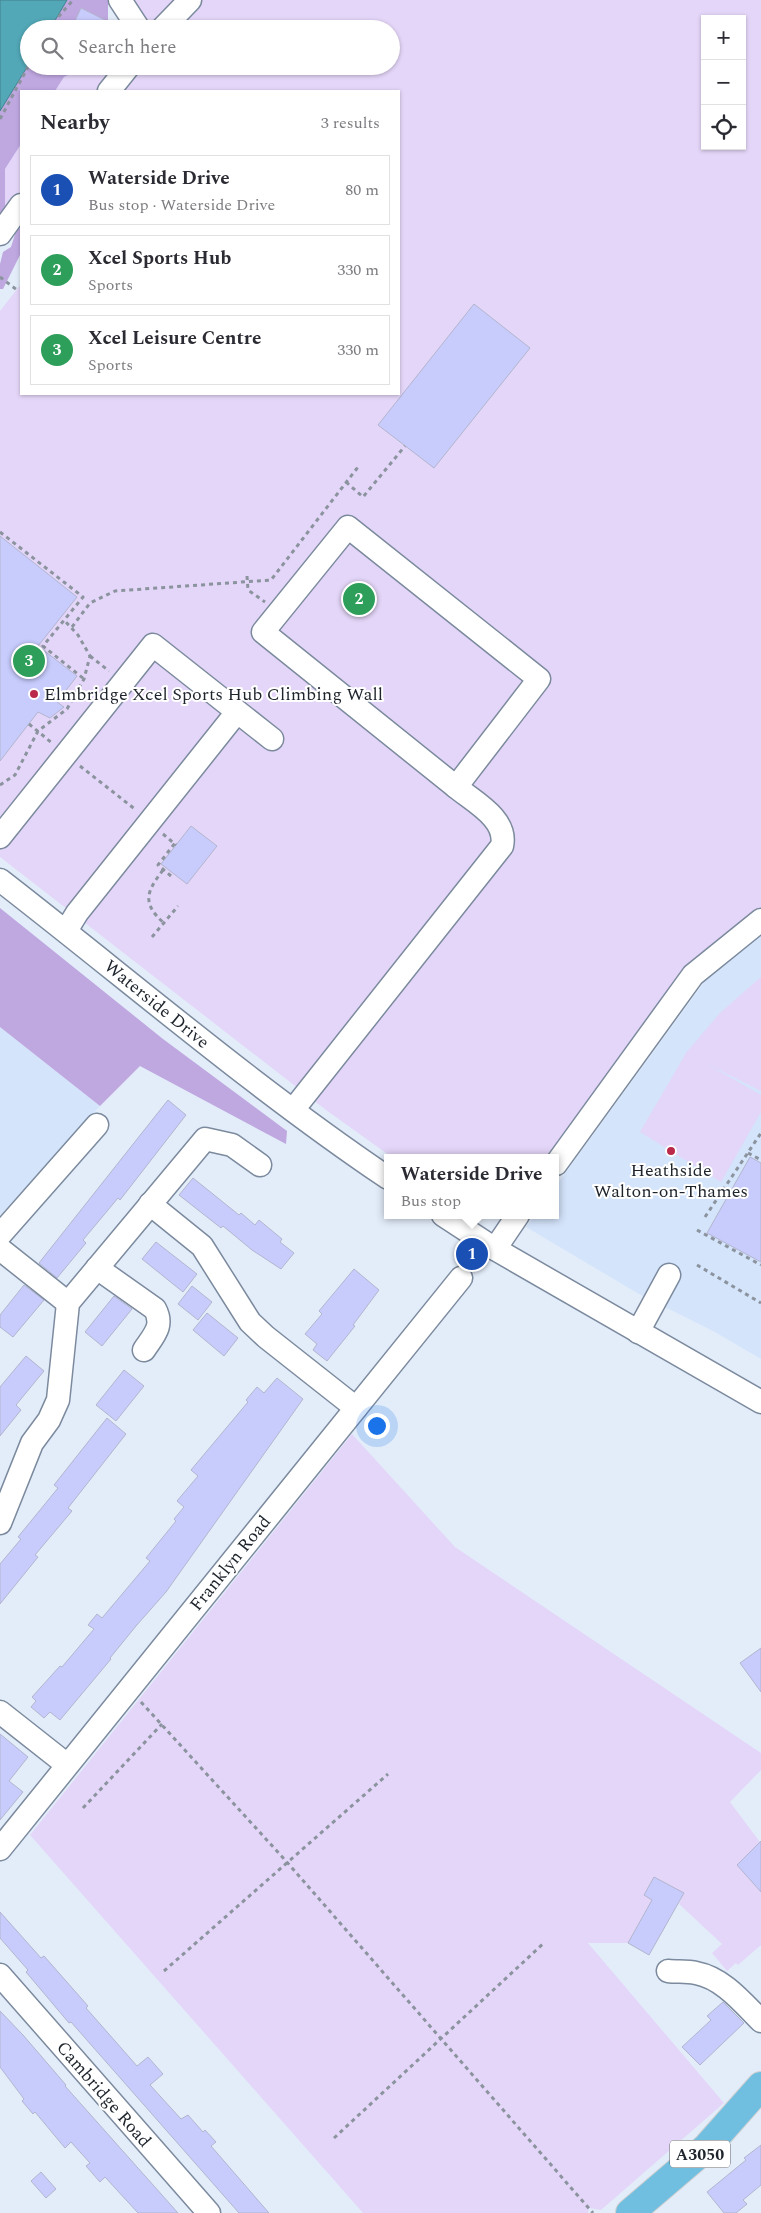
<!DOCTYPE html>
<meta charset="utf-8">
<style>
:root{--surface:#fff;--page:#f7f7f7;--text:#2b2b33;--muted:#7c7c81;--line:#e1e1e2;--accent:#ba294a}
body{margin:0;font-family:Spectral,serif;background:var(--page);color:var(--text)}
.controls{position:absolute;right:15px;top:15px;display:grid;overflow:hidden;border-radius:0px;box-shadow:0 1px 4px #0004}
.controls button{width:45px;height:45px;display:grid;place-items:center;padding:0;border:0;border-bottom:1px solid var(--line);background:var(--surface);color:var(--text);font:25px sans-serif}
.you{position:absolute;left:376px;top:1425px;width:18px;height:18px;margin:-12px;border:4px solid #fff;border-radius:50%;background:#1a73e8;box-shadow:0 0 0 8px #1a73e833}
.badge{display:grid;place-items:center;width:32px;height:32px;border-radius:50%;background:var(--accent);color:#fff;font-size:16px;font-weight:700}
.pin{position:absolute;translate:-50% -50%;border:2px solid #fff;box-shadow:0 1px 5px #0006}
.popup{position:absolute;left:384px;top:1154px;width:175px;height:65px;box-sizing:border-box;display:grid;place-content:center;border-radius:0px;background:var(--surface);filter:drop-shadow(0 1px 4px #0005);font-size:16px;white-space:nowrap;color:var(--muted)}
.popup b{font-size:19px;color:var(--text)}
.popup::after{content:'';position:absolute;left:50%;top:100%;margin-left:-10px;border:10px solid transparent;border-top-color:var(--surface)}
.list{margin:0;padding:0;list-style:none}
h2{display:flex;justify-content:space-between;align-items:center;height:65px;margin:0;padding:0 20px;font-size:21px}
h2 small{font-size:16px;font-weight:400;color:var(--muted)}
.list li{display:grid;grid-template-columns:32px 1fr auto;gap:15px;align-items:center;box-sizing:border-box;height:70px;margin:0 10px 10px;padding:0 10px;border:1px solid var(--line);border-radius:0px}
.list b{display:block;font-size:19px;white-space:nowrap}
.list p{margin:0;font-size:16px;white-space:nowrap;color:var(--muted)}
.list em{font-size:16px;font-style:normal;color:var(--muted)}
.icon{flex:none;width:28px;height:28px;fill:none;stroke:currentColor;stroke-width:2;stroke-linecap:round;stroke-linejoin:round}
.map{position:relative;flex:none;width:761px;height:2213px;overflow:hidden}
.search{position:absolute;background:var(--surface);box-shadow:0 1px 4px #0004;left:20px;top:20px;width:380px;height:55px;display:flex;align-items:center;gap:12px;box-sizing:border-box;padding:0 18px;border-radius:28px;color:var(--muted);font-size:19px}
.panel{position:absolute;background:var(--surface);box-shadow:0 1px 4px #0004;left:20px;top:90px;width:380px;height:305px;border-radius:0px}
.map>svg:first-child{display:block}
.built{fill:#d4e4fb}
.green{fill:#e4d6f8;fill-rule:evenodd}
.forest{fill:#bfa7e0}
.water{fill:#52a8b7;stroke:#42808d}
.building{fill:#c7ccfd;stroke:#b3b5ce}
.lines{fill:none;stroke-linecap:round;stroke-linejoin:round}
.minor-casing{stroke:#7c8a9e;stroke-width:25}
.major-casing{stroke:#cecfd1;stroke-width:30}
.path{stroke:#8b939e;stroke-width:3;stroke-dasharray:4 4;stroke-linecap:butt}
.minor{stroke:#fff;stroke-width:22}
.major{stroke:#70bfe0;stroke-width:28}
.poi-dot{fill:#ba294a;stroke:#fff;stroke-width:2}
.labels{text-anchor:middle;stroke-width:4;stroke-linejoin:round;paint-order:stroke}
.shield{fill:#fff;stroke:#62666b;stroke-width:1}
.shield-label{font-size:16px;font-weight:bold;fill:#1e242c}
.poi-label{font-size:18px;fill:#1e242c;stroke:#fff;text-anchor:start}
.street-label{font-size:18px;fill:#1e242c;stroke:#fff}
</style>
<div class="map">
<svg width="761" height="2213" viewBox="0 0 761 2213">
<rect width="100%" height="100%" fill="#e3edfa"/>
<g class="built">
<path d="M761 934V1359L715 1332 639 1294 526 1227 535 1215H556V1186L708 977Z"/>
<path d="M0 1027 100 1106 0 1215Z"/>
</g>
<g class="green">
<path d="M129 0H175L176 1 148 29Z"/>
<path d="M200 0H761V908L690 966 554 1158H393L326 1110 0 857V311L21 284V394H399V91H120L141 66H391V29H172ZM705 19H742V146H705Z"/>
<path d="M86 66H121L102 91H55L64 77Z"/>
<path d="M21 144V200L5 210V169Z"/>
<path d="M761 977V1091L705 1063 761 1095V1112L721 1182 640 1132 686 1053 720 1013Z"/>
<path d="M352 1434 455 1547 761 1753V1770L730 1802 760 1842 737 1865 761 1892V1945L738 1965 736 1963 727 1971 712 1953 722 1944 679 1904 684 1893 652 1900 628 1943H588L724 2103 601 2210 589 2208 588 2213H363L30 1835Z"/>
</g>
<g class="forest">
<path d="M67 0H108V29H50Z"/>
<path d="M29 64V66H86L64 77 55 91H21V144L5 169V210L0 217V111Z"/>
<path d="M21 227V253L3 289H0V264L3 252 11 247 16 231Z"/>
<path d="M0 908 163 1039 287 1131 286 1144 140 1066 100 1106 0 1027Z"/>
</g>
<path class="water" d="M0 0H67L50 29H29V64L0 111Z"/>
<g class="building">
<path d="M81 8 123 29H91L75 21Z"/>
<path d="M474 304 530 348 434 468 378 425Z"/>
<path d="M0 536 77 597 38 646 77 676 57 702 64 707 50 718 38 712 0 761Z"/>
<path d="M191 826 217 846 187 884 161 864Z"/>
<path d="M168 1100 186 1115 120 1200 118 1198 83 1240 86 1243 57 1278 39 1263Z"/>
<path d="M750 1157 761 1163V1262L707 1233Z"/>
<path d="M193 1178 239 1215 241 1213 255 1225 259 1220 282 1239 280 1242 294 1253 281 1269 252 1250 223 1226 221 1228 179 1195Z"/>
<path d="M156 1242 197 1274 183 1292 142 1259Z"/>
<path d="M354 1269 379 1290 353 1325 355 1326 327 1361 313 1350 317 1344 305 1334 322 1314 319 1311Z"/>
<path d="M24 1285 44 1300 13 1337 0 1327V1315Z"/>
<path d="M192 1286 212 1302 198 1320 178 1304Z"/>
<path d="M114 1296 132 1309 102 1346 85 1332Z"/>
<path d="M207 1313 238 1338 224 1356 193 1330Z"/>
<path d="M26 1356 44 1371 16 1405 21 1410 0 1436V1387Z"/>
<path d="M124 1370 144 1386 116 1421 96 1405Z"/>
<path d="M277 1378 303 1399 166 1592 136 1626 110 1658 111 1659 60 1720 50 1712 44 1718 31 1707 36 1701 32 1697 60 1666 62 1667 94 1629 88 1625 97 1614 102 1618 150 1561 146 1558 176 1521 174 1519 184 1507 177 1501 198 1476 191 1470 248 1402 246 1400 257 1387 264 1393Z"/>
<path d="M107 1418 126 1434 68 1508 72 1511 35 1555 38 1557 0 1604V1564L21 1539 18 1537 58 1488 54 1485Z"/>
<path d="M761 1648V1692L740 1663Z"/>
<path d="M0 1734 28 1757 9 1781 23 1792 0 1820Z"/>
<path d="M761 1841V1892L737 1865Z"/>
<path d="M654 1877 684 1893 649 1955 628 1943 652 1900 644 1895Z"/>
<path d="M0 1912 41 1958 44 1956 88 2006 86 2008 137 2066 148 2057 163 2074 150 2085 181 2119 188 2115 203 2132 205 2130 216 2142 211 2146 269 2213H239L71 2022 69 2023 26 1972 28 1970 0 1938Z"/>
<path d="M723 2002 744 2023 700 2065 682 2047 711 2020 707 2016Z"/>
<path d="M0 2011 23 2035 66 2085 65 2086 178 2213H138L105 2177 100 2182 86 2166 90 2163 71 2142 65 2148 35 2112 33 2114 22 2101 24 2099 0 2067Z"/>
<path d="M761 2145V2185L743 2200 747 2204 736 2213H724L707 2192 746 2160 744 2158Z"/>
<path d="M41 2172 56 2189 46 2198 31 2181Z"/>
</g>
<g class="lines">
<defs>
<g id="minor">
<path d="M120 0 139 29"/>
<path d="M162 29 190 0"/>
<path d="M109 91 129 66"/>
<path d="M0 234 21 205"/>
<path d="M348 527 539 679 456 787 263 632Z"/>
<path d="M0 837 153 645 272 739"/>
<path d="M0 880C129 980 253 1087 388 1178"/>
<path d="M66 931 77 913 237 712"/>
<path d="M293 1110 502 846C508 819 474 802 456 787"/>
<path d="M556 1164 693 975 761 920"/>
<path d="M150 1204 202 1246 250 1322 266 1337 356 1408"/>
<path d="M443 1215 495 1249 761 1402"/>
<path d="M0 1235 97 1125"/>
<path d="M0 1249 68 1303"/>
<path d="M495 1249 518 1215"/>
<path d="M97 1268 155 1309C164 1326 154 1335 144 1350"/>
<path d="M638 1332 669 1275"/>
<path d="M0 1523 32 1443 49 1420 58 1400 68 1303 205 1139 232 1145 260 1165"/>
<path d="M0 1712 66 1764"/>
<path d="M0 1849 461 1278"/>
<path d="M668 1971C677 1972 687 1971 696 1973 723 1978 743 2003 761 2021"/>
<path d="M0 1975 209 2213"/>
</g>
<path id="major" d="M630 2213 706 2148 761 2086"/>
</defs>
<use href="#minor" class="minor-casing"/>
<use href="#major" class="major-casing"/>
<g class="path">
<path d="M48 29 73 0"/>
<path d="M0 119 29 65"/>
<path d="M0 277 17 290"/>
<path d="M346 482 363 497 405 446"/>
<path d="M0 532 83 597 43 646 84 679"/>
<path d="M247 576 248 590 265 602"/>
<path d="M72 627 90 603 115 591 271 580 358 467"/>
<path d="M90 656 109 671"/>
<path d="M29 724 52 743"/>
<path d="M80 766 136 810"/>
<path d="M0 785 15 775 38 731 67 709 84 679 90 656 78 635 64 620"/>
<path d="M163 834 176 845"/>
<path d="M163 870C147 891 141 903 164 923"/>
<path d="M171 876 158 865 175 843"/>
<path d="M152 937 178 906"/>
<path d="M748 1153 761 1160"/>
<path d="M705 1217 761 1133"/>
<path d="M697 1230 761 1265"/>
<path d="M697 1265 761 1303"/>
<path d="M141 1702 286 1861 593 2213"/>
<path d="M83 1808 162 1724"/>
<path d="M164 1971 388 1774"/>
<path d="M334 2138 545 1942"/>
</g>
<use href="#minor" class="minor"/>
<use href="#major" class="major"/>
</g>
<g class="poi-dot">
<circle cx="34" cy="694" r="5"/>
<circle cx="671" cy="1151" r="5"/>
</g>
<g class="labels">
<rect class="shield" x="670" y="2140.5" width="60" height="27" rx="4"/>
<g class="shield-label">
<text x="700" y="2160">A3050</text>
</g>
<g class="poi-label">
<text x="44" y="700">Elmbridge Xcel Sports Hub Climbing Wall</text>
<text x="671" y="1176" text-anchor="middle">Heathside<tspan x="671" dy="21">Walton-on-Thames</tspan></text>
</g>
<g class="street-label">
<text transform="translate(157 1004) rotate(39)" y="6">Waterside Drive</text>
<text transform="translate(230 1563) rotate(-51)" y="6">Franklyn Road</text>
<text transform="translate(104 2094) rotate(49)" y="6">Cambridge Road</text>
</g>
</g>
</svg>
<div class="controls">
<button>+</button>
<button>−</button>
<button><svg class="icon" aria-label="locate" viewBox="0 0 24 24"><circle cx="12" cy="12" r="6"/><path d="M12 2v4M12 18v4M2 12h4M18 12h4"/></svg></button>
</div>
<div class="you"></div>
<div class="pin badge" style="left:472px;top:1254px;background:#1a4fb4">1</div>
<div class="popup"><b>Waterside Drive</b>Bus stop</div>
<div class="pin badge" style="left:359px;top:599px;background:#2e9e5b">2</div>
<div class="pin badge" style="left:29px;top:661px;background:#2e9e5b">3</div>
<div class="search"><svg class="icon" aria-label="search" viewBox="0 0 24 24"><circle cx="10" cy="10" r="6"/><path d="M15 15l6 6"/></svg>Search here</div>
<section class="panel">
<h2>Nearby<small>3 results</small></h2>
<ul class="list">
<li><span class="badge" style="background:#1a4fb4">1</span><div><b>Waterside Drive</b><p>Bus stop · Waterside Drive</p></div><em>80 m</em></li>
<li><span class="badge" style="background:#2e9e5b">2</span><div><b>Xcel Sports Hub</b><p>Sports</p></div><em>330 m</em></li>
<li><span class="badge" style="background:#2e9e5b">3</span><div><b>Xcel Leisure Centre</b><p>Sports</p></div><em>330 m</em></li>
</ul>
</section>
</div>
